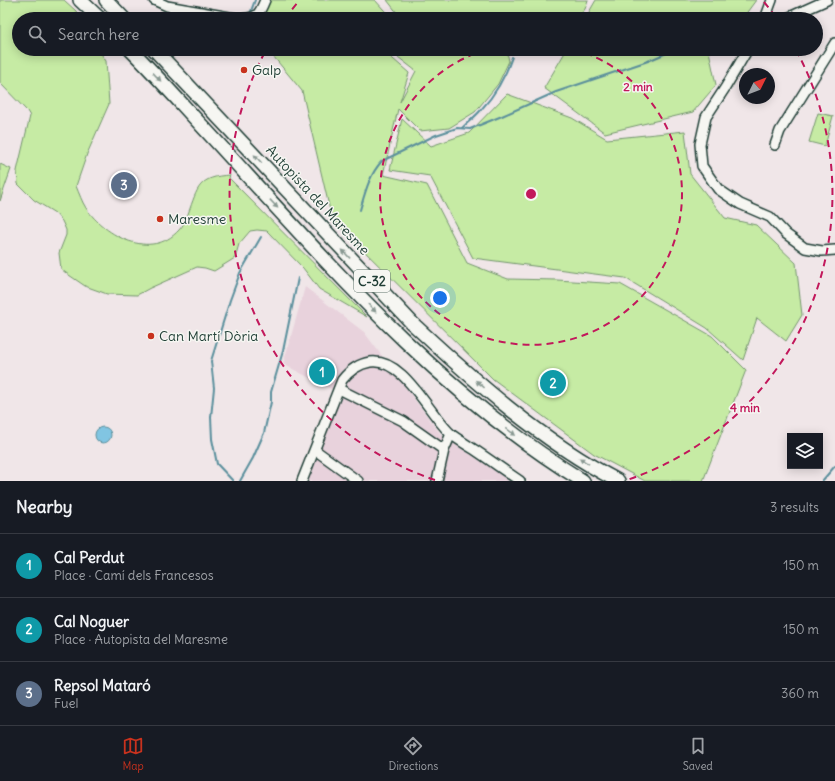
<!DOCTYPE html>
<meta charset="utf-8">
<style>
:root{--surface:#171b24;--page:#242831;--text:#f1f3f6;--muted:#9ea1a6;--line:#363941;--accent:#c8321e}
body{margin:0;font-family:Delius,sans-serif;background:var(--page);color:var(--text)}
.controls{position:absolute;right:12px;bottom:12px;display:grid;overflow:hidden;border-radius:0px;box-shadow:0 2px 10px #0003}
.controls button{width:36px;height:36px;display:grid;place-items:center;padding:0;border:0;border-bottom:1px solid var(--line);background:var(--surface);color:var(--text);font:20px sans-serif}
.compass{position:absolute;left:739px;top:68px;width:36px;height:36px;border-radius:50%;background:var(--surface);box-shadow:0 2px 10px #0003;rotate:48deg}
.you{position:absolute;left:440px;top:298px;width:14px;height:14px;margin:-10px;border:3px solid #fff;border-radius:50%;background:#1a73e8;box-shadow:0 0 0 6px #1a73e833}
.badge{display:grid;place-items:center;width:26px;height:26px;border-radius:50%;background:var(--accent);color:#fff;font-size:13px;font-weight:700}
.pin{position:absolute;translate:-50% -50%;border:2px solid #fff;box-shadow:0 1px 4px #0006}
.list{margin:0;padding:0;list-style:none}
h2{display:flex;justify-content:space-between;align-items:center;height:52px;margin:0;padding:0 16px;font-size:17px}
h2 small{font-size:13px;font-weight:400;color:var(--muted)}
.list li{display:grid;grid-template-columns:26px 1fr auto;gap:12px;align-items:center;box-sizing:border-box;height:64px;padding:0 16px;border-top:1px solid var(--line)}
.list b{display:block;font-size:15px;white-space:nowrap}
.list p{margin:0;font-size:13px;white-space:nowrap;color:var(--muted)}
.list em{font-size:13px;font-style:normal;color:var(--muted)}
.icon{flex:none;width:22px;height:22px;fill:none;stroke:currentColor;stroke-width:2;stroke-linecap:round;stroke-linejoin:round}
.map{position:relative;flex:none;width:835px;height:481px;overflow:hidden}
.search{position:absolute;background:var(--surface);box-shadow:0 2px 10px #0003;left:12px;right:12px;top:12px;height:44px;display:flex;align-items:center;gap:10px;box-sizing:border-box;padding:0 14px;border-radius:22px;color:var(--muted);font-size:15px}
.sheet{height:244px;background:var(--surface)}
nav{display:flex;justify-content:space-around;align-items:center;box-sizing:border-box;height:56px;border-top:1px solid var(--line);background:var(--surface);font-size:11px;color:var(--muted)}
nav a{display:grid;justify-items:center;gap:2px}
nav .on{color:var(--accent)}
.map>svg:first-child{display:block}
.built{fill:#e8d2dc}
.green{fill:#c6eba4;stroke:#72946c}
.water{fill:#81c5e2;stroke:#5a8f9c}
.lines{fill:none;stroke-linecap:round;stroke-linejoin:round}
.stream{stroke:#5a8f9c;stroke-width:2}
.minor-casing{stroke:#1f3d34;stroke-width:12}
.highway-casing{stroke:#1f3d34;stroke-width:16}
.minor{stroke:#f6f6f2;stroke-width:9}
.highway{stroke:#f6f6f2;stroke-width:13}
.oneway{fill:#8a9a93}
.ring{fill:none;stroke:#c2185b;stroke-width:2;stroke-dasharray:7 5}
.poi-dot{fill:#c8321e;stroke:#f6f6f2;stroke-width:1.5}
.labels{text-anchor:middle;stroke-width:3;stroke-linejoin:round;paint-order:stroke}
.shield{fill:#f6f6f2;stroke:#60746d;stroke-width:1}
.shield-label{font-size:13px;font-weight:bold;fill:#1f3d34}
.poi-label{font-size:14px;fill:#1f3d34;stroke:#f6f6f2;text-anchor:start}
.street-label{font-size:14px;fill:#1f3d34;stroke:#f6f6f2}
.centre{fill:#c2185b;stroke:#f6f6f2;stroke-width:2}
.ring-label{font-size:12px;text-anchor:middle;font-weight:bold;fill:#c2185b;stroke:#f6f6f2;stroke-width:3;stroke-linejoin:round;paint-order:stroke}
</style>
<div class="map">
<svg width="835" height="481" viewBox="0 0 835 481">
<rect width="100%" height="100%" fill="#f0e6e8"/>
<filter id="ink" filterUnits="userSpaceOnUse"><feTurbulence type="fractalNoise" baseFrequency=".025" numOctaves="2"/><feDisplacementMap in="SourceGraphic" scale="8" xChannelSelector="R" yChannelSelector="G"/><feConvolveMatrix kernelMatrix="1 2 1 2 8 2 1 2 1" color-interpolation-filters="sRGB"/></filter>
<g filter="url(#ink)">
<path class="built" d="M305 287 364 332 442 436 511 481H299L333 390 283 364Z"/>
<g class="green">
<path d="M0 0H64L76 11 81 19H19V49H98L106 61 109 104 87 154 76 186C79 193 82 202 86 208 105 236 151 261 179 230 183 226 186 220 188 214 198 187 198 177 230 175L229 178 367 317 319 289 303 268 267 231 257 230 250 231 239 244 235 258 214 271 205 268 197 267 150 288 137 295 107 294 85 286 66 273 61 269 59 253 66 235V230L62 221 55 213 34 200 18 184 17 171 30 116 27 111 0 83Z"/>
<path d="M269 0H375L392 19H261Z"/>
<path d="M387 0H588L585 9 577 19H402Z"/>
<path d="M596 0H756L742 19H585Z"/>
<path d="M279 49H386L385 52 409 73 400 102 416 71 389 50V49H556L554 51 507 52 509 61 498 84 475 112 449 128 420 131 398 109 383 175 427 185 467 263 508 279 557 280 620 284 712 336 746 370 703 481H645L594 454 493 379 332 219 302 91 273 56Z"/>
<path d="M567 49H713L709 51 716 85 693 112 605 133 544 88Z"/>
<path d="M507 94 572 118 607 139 685 131 690 174 725 218 756 225 796 263 802 315 786 341 757 318 743 360 707 328 625 278 473 258 430 176 390 170 402 119 431 146 469 133Z"/>
<path d="M818 113 833 116 825 146 809 142Z"/>
<path d="M0 164 11 169 0 201Z"/>
</g>
<circle class="water" cx="103" cy="435" r="8"/>
<g class="lines">
<g class="stream">
<path d="M250 14 255 0"/>
<path d="M462 128C468 122 475 117 480 111 495 95 505 78 512 57"/>
<path d="M360 210C365 193 369 175 382 161L436 135 457 128 470 129 502 116 556 92 648 61 676 49"/>
<path d="M233 481 217 464 212 439 211 417 214 388 211 361 230 300 240 273 261 237"/>
<path d="M240 481 253 458 264 433 271 402V392L283 351 298 278"/>
<path d="M822 481 835 466"/>
</g>
<defs>
<g id="minor">
<path d="M154 0 167 6 241 19"/>
<path d="M242 19C258 17 259 15 265 0"/>
<path d="M765 19 772 0"/>
<path d="M785 19 827 0"/>
<path d="M748 49 725 88 706 117 700 144 702 166 718 189 740 204 770 217 786 234 805 248 822 251 835 250"/>
<path d="M775 145 780 131 835 43"/>
<path d="M339 389 403 421 444 450"/>
<path d="M315 450 358 481"/>
<path d="M302 481 342 380C350 370 358 364 370 362 404 357 429 415 452 435 459 440 467 445 475 450 490 460 505 471 520 481"/>
<path d="M437 481 444 450 451 434"/>
</g>
<g id="highway">
<path d="M80 0 100 19"/>
<path d="M106 0 124 19"/>
<path d="M130 49C155 74 179 101 203 127 320 254 434 390 583 481"/>
<path d="M154 49 412 323C473 380 543 442 618 481"/>
</g>
</defs>
<use href="#minor" class="minor-casing"/>
<use href="#highway" class="highway-casing"/>
<use href="#minor" class="minor"/>
<use href="#highway" class="highway"/>
</g>
<defs><path id="oneway-solid" d="M-6-.8H1V-3.2L6.5 0L1 3.2V.8H-6Z"/></defs>
<g class="oneway">
<use href="#oneway-solid" transform="translate(157 77) rotate(47)"/>
<use href="#oneway-solid" transform="translate(258 159) rotate(-133)"/>
<use href="#oneway-solid" transform="translate(274 204) rotate(47)"/>
<use href="#oneway-solid" transform="translate(346 254) rotate(-133)"/>
<use href="#oneway-solid" transform="translate(372 308) rotate(46)"/>
<use href="#oneway-solid" transform="translate(480 384) rotate(-140)"/>
<use href="#oneway-solid" transform="translate(511 432) rotate(37)"/>
<use href="#oneway-solid" transform="translate(584 461) rotate(-148)"/>
</g>
</g>
<g class="ring">
<path d="M574 49A151 151 0 1 1 488 49"/>
<path d="M435 480A302 302 0 0 1 266 50M285 19A302 302 0 0 1 298 2M764 2A302 302 0 0 1 777 19M796 50A302 302 0 0 1 627 480"/>
</g>
<g class="poi-dot">
<circle cx="244" cy="70" r="4"/>
<circle cx="160" cy="219" r="4"/>
<circle cx="151" cy="336" r="4"/>
</g>
<g class="labels">
<rect class="shield" x="354" y="270" width="36" height="22" rx="3"/>
<g class="shield-label">
<text x="372" y="286">C-32</text>
</g>
<g class="poi-label">
<text x="252" y="75">Galp</text>
<text x="168" y="224">Maresme</text>
<text x="159" y="341">Can Martí Dòria</text>
</g>
<g class="street-label">
<text transform="translate(318 200) rotate(47)" y="5">Autopista del Maresme</text>
</g>
</g>
<circle cx="531" cy="194" r="6" class="centre"/>
<g class="ring-label">
<text x="638" y="91">2 min</text>
<text x="745" y="412">4 min</text>
</g>
</svg>
<div class="controls">
<button><svg class="icon" aria-label="layers" viewBox="0 0 24 24"><path d="M12 4l9 5-9 5-9-5zM3 14l9 5 9-5"/></svg></button>
</div>
<svg class="compass" viewBox="-18 -18 36 36"><path d="M0-13l5 13h-10z" fill="#e53935"/><path d="M0 13l5-13h-10z" fill="#9ea1a6"/></svg>
<div class="you"></div>
<div class="pin badge" style="left:322px;top:372px;background:#0f9aa8">1</div>
<div class="pin badge" style="left:553px;top:383px;background:#0f9aa8">2</div>
<div class="pin badge" style="left:124px;top:185px;background:#5c6f8a">3</div>
<div class="search"><svg class="icon" aria-label="search" viewBox="0 0 24 24"><circle cx="10" cy="10" r="6"/><path d="M15 15l6 6"/></svg>Search here</div>
</div>
<section class="sheet">
<h2>Nearby<small>3 results</small></h2>
<ul class="list">
<li><span class="badge" style="background:#0f9aa8">1</span><div><b>Cal Perdut</b><p>Place · Camí dels Francesos</p></div><em>150 m</em></li>
<li><span class="badge" style="background:#0f9aa8">2</span><div><b>Cal Noguer</b><p>Place · Autopista del Maresme</p></div><em>150 m</em></li>
<li><span class="badge" style="background:#5c6f8a">3</span><div><b>Repsol Mataró</b><p>Fuel</p></div><em>360 m</em></li>
</ul>
</section>
<nav>
<a class="on"><svg class="icon" aria-label="map" viewBox="0 0 24 24"><path d="M3 6l6-2 6 2 6-2v14l-6 2-6-2-6 2zM9 4v14M15 6v14"/></svg>Map</a>
<a><svg class="icon" aria-label="directions" viewBox="0 0 24 24"><path d="M12 3l9 9-9 9-9-9zM9 14v-3h6M13 9l2 2-2 2"/></svg>Directions</a>
<a><svg class="icon" aria-label="saved" viewBox="0 0 24 24"><path d="M7 4h10v16l-5-4-5 4z"/></svg>Saved</a>
</nav>
